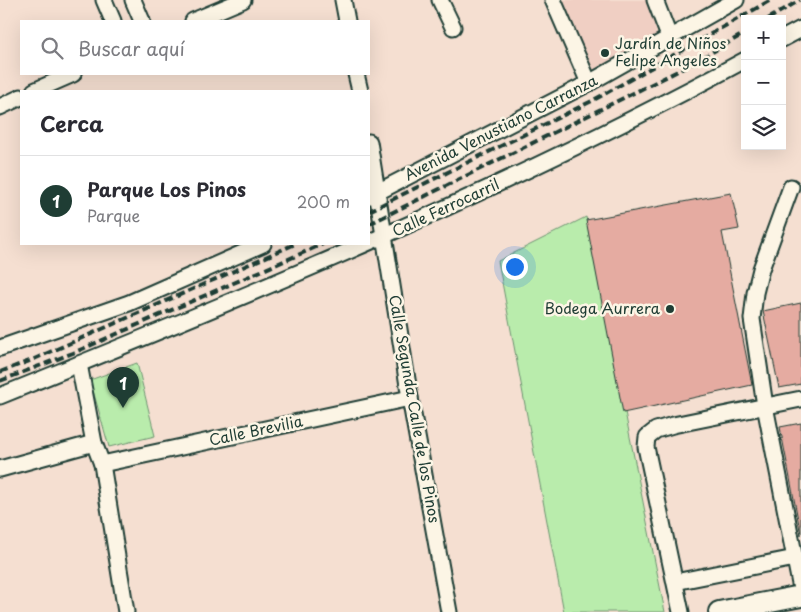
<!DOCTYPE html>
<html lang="es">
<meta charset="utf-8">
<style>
:root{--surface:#fff;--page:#f2f2f3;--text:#2b2b33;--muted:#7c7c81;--line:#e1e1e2;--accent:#1f3d34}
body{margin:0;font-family:"Playpen Sans",sans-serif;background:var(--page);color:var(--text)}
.controls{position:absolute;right:15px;top:15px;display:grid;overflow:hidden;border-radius:0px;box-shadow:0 5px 20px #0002}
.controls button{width:45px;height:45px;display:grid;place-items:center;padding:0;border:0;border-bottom:1px solid var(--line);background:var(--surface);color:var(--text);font:25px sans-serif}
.you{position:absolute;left:514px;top:266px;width:18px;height:18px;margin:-12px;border:4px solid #fff;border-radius:50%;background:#1a73e8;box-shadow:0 0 0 8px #1a73e833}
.badge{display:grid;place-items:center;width:32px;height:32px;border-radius:50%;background:var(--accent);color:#fff;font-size:16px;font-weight:700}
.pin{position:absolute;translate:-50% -41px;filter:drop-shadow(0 1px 2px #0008)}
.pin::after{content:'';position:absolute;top:26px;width:18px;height:15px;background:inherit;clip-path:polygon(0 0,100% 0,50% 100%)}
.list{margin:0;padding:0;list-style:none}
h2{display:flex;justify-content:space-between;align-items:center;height:65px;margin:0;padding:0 20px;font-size:21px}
h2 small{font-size:16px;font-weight:400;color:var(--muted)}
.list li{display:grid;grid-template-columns:32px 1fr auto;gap:15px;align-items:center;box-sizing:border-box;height:90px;padding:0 20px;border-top:1px solid var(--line)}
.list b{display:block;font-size:19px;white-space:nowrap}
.list p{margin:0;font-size:16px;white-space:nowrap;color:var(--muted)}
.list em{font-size:16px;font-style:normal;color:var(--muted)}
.icon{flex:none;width:28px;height:28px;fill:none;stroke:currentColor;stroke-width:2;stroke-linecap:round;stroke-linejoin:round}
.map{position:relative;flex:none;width:801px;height:612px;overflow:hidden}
.search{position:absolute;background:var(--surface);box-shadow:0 5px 20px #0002;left:20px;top:20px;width:350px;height:55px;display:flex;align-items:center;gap:12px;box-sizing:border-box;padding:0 18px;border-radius:0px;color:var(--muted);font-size:19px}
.panel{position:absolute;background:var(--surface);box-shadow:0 5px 20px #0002;left:20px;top:90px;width:350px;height:155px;border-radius:0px}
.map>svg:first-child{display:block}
.built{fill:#f0cfc3}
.green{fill:#b9ecac;stroke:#6c9470}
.building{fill:#e5aba1;stroke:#1f3d34}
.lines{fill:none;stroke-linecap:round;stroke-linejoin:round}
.minor-casing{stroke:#1f3d34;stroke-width:19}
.major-casing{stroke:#1f3d34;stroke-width:24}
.minor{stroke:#fcf5e5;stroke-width:15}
.major{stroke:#fcf5e5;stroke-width:20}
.rail{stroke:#1f3d34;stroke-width:4;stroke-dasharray:8 4;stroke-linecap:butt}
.poi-dot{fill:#1f3d34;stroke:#fcf5e5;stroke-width:2}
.labels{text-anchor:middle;stroke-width:5;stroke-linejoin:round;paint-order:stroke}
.poi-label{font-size:15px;fill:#1f3d34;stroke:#fcf5e5;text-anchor:start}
.street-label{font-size:15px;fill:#1f3d34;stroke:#fcf5e5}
</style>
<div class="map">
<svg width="801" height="612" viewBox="0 0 801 612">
<rect width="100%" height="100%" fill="#f5dfd1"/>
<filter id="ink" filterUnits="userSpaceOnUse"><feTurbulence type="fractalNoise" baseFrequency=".02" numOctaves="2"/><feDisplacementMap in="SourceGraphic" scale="10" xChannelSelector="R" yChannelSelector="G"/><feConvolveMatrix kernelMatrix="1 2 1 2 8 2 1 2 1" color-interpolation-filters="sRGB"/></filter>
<g filter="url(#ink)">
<path class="built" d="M560 0H647L657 35 593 72Z"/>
<g class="green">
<path d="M586 217 665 612H564L498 261Z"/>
<path d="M137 363 155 436 109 447 90 380Z"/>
</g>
<g class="building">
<path d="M731 193 739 229 722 232 752 385 623 413 586 220Z"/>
<path d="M801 303V384L779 388 763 311Z"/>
<path d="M801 423V535L780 427Z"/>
</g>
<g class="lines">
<defs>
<g id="minor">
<path d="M104 0 113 21"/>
<path d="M133 0 142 21"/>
<path d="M343 0 347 21"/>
<path d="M440 0 453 27"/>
<path d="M553 0 589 83"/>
<path d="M655 0 670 39"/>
<path d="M193 21 243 0"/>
<path d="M782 39 801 29"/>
<path d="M356 74 360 91"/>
<path d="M34 91 73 74"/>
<path d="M0 107 21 97"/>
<path d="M369 142 410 398 449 612"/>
<path d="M791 187 761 269 755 293 752 319 765 406 801 589"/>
<path d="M370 196 589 83 736 0"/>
<path d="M0 348 129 303 263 244"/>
<path d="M79 364 94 443 102 464 126 612"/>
<path d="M0 396C253 294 505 190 745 60"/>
<path d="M102 464 410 398"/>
<path d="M0 469 94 443"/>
<path d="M675 582 795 558"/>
<path d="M681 612 646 447 647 437 656 430 673 425 801 399"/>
</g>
<path id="major" d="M719 612 801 596"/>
</defs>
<use href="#minor" class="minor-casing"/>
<use href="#major" class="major-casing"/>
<use href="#minor" class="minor"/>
<use href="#major" class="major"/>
<g class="rail">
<path d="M768 19 800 0"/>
<path d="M369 211 592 101 771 0"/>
<path d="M369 224 692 64 745 33"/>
<path d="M0 372 32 360 295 244"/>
<path d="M0 381 73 353 323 244"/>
</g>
</g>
</g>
<g class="poi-dot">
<circle cx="605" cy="53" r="5"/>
<circle cx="670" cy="309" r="5"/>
</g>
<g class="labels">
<g class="poi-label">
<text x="615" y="49">Jardín de Niños<tspan x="615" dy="17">Felipe Angeles</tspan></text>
<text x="660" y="314" text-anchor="end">Bodega Aurrera</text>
</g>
<g class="street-label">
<text transform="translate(501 128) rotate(-27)" y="5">Avenida Venustiano Carranza</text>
<text transform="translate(446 208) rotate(-25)" y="5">Calle Ferrocarril</text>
<text transform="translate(414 409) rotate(80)" y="5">Calle Segunda Calle de los Pinos</text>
<text transform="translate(256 431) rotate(-12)" y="5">Calle Brevilia</text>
</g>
</g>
</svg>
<div class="controls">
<button>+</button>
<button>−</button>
<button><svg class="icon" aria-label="layers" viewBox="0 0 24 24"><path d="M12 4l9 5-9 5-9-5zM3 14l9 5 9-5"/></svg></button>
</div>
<div class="you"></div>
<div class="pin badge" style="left:123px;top:408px">1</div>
<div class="search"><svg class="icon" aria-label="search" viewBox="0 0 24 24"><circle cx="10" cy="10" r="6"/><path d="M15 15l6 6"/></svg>Buscar aquí</div>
<section class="panel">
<h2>Cerca<small></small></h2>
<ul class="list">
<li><span class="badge">1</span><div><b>Parque Los Pinos</b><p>Parque</p></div><em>200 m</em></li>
</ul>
</section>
</div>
